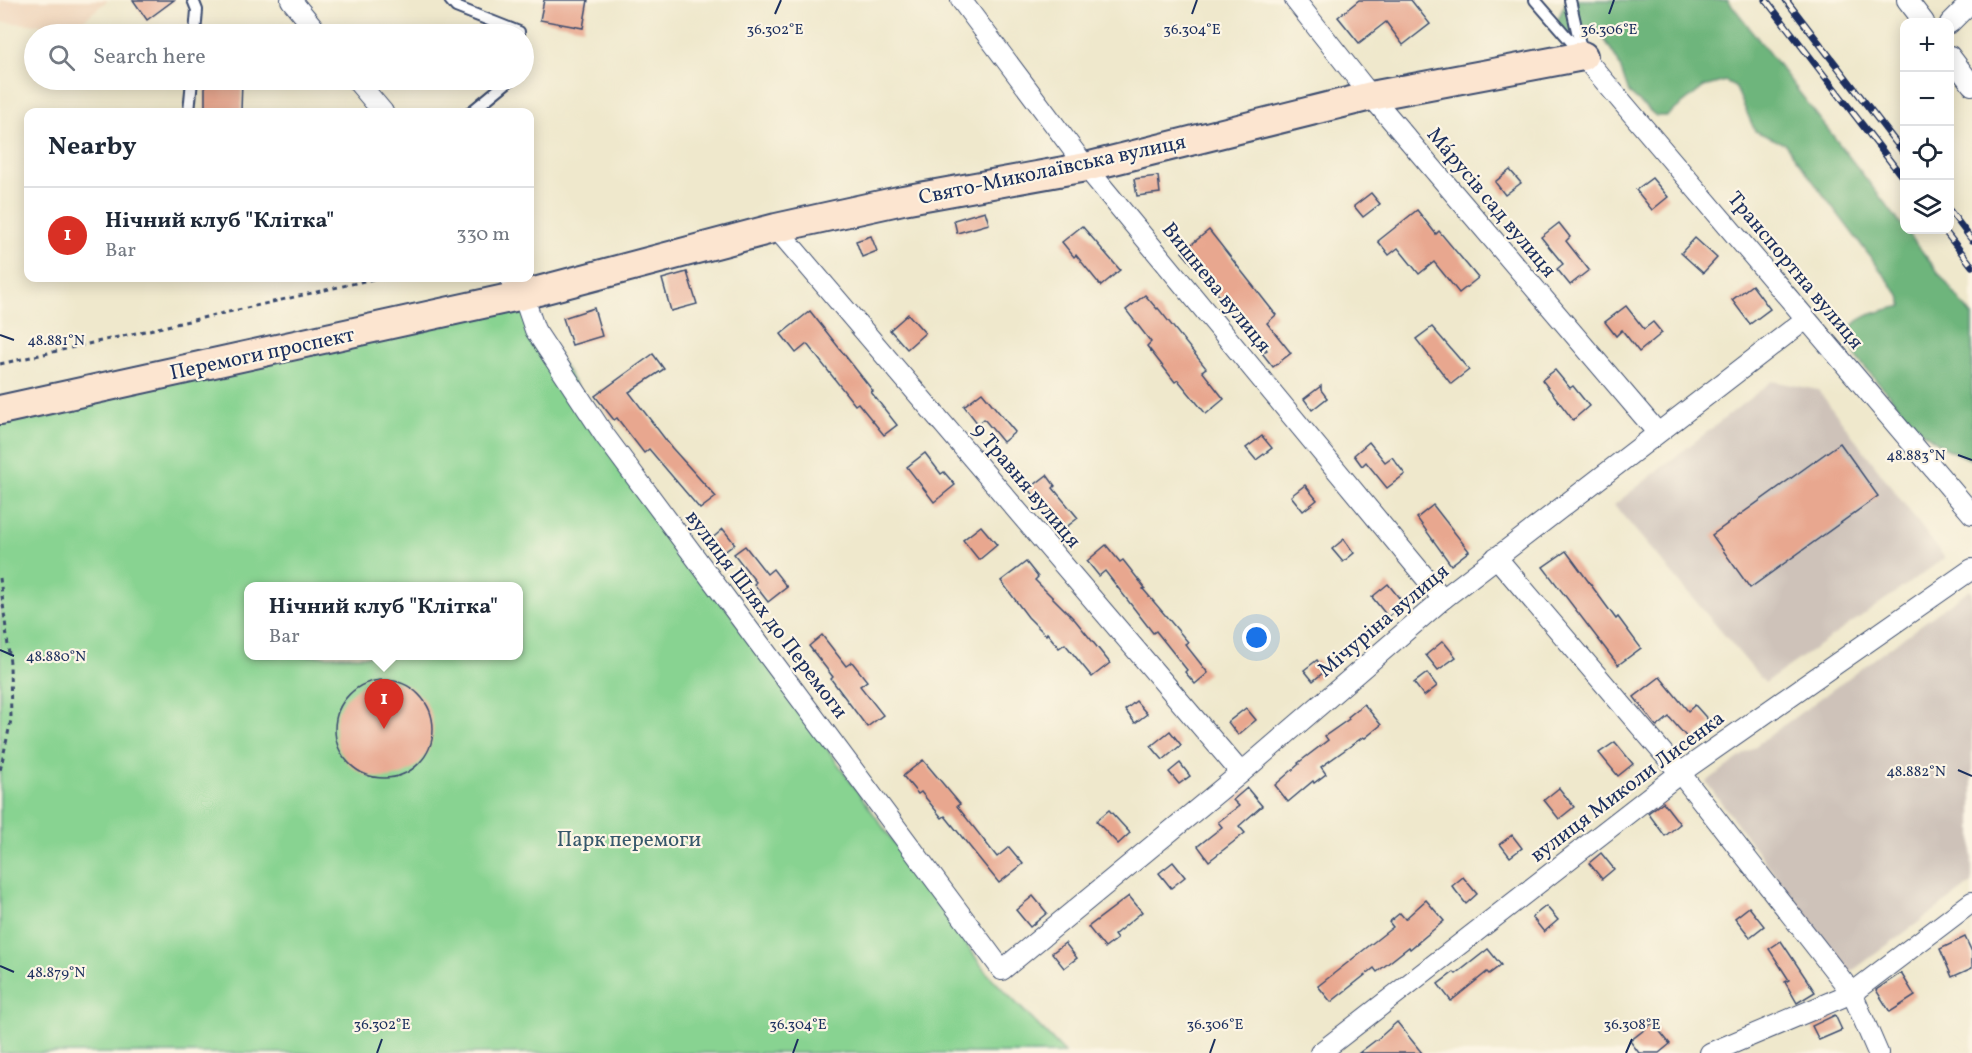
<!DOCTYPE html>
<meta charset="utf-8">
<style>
:root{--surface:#fff;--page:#f2f2f3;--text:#1f2937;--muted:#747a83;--line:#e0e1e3;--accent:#d93025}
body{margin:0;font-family:Vollkorn,serif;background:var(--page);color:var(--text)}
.controls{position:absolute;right:18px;top:18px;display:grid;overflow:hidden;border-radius:12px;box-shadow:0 3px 15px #0003}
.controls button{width:54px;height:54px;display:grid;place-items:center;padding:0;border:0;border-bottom:2px solid var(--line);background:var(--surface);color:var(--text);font:30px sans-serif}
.you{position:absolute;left:1257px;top:638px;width:21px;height:21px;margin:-15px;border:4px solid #fff;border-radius:50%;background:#1a73e8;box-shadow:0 0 0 9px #1a73e833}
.badge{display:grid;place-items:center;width:39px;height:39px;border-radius:50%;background:var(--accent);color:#fff;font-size:20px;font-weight:700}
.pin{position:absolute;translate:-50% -50px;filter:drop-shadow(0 2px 3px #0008)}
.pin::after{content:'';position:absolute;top:32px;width:21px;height:18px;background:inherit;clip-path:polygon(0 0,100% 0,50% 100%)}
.popup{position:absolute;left:244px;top:582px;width:279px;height:78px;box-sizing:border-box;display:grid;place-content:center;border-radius:12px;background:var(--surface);filter:drop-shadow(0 2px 4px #0005);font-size:20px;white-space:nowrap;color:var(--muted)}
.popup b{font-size:22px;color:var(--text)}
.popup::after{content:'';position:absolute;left:50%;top:100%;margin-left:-12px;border:12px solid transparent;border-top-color:var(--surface)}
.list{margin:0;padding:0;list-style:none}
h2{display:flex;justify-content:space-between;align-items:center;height:78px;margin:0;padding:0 24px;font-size:26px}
h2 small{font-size:20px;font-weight:400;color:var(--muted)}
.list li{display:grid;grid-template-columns:39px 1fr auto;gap:18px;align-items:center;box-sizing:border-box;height:96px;padding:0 24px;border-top:2px solid var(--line)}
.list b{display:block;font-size:22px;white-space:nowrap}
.list p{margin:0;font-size:20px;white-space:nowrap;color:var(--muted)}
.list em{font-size:20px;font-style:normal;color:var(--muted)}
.icon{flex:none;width:33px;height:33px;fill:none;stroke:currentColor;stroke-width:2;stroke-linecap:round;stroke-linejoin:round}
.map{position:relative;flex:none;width:1972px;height:1053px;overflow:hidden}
.search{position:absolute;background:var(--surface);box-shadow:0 3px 15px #0003;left:24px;top:24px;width:510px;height:66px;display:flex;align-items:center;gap:15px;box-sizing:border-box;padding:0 21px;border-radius:33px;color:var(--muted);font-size:22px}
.panel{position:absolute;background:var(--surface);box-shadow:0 3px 15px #0003;left:24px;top:108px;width:510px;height:174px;border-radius:12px}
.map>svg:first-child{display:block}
.built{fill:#f0d6bc}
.industrial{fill:#cec2b9}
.green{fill:#88d391;stroke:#528178;stroke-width:1.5;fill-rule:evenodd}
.forest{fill:#6eb57b;stroke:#44726c;stroke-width:1.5}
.building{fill:#e8a78f}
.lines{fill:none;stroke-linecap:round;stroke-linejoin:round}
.lane-casing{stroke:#3b4b6e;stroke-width:14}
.street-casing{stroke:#3b4b6e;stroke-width:22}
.secondary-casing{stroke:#3b4b6e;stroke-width:32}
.path{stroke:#3b4b6e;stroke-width:3;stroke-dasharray:4.5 4.5;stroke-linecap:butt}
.lane{stroke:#fff;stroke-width:10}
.street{stroke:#fff;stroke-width:20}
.secondary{stroke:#fce5d0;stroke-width:28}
.rail-casing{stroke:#1b2f5e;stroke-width:7}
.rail{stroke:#fcf5e5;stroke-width:4.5;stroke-dasharray:14;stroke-linecap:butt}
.ticks{fill:none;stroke:#1b2f5e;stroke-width:2}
.labels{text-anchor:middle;stroke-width:4.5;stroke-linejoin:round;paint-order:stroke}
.street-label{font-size:21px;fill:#1b2f5e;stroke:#fcf5e5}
.park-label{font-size:21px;fill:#36586b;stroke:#fcf5e5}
.ticks-label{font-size:15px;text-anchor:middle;fill:#1b2f5e;stroke:#fcf5e5;stroke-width:4.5;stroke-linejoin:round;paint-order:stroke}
</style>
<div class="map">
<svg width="1972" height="1053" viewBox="0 0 1972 1053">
<rect width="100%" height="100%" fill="#fcf5e5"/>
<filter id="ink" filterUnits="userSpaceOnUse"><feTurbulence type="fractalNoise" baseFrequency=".0167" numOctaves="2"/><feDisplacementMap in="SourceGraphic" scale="12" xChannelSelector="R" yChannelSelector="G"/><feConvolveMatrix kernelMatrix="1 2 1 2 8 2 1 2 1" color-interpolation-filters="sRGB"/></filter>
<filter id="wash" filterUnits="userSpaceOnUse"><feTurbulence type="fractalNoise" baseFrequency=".008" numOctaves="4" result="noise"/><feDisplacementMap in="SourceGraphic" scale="24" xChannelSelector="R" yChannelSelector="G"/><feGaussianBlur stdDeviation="1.35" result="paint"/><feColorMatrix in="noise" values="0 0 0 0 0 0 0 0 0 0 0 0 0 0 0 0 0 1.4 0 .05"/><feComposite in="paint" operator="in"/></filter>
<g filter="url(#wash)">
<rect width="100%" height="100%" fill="#efe8cc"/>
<path class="built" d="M0 0H108L75 27 0 22Z"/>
<g class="industrial">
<path d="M1772 381 1818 390 1945 558 1765 683 1614 505Z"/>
<path d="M1970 589 1972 593V883L1848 974 1706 782Z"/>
</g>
<path class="green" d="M523 295 605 436 986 972 1065 1053H0V410ZM249 586H519V656H249Z"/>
<path class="forest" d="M1567 0H1728L1972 316V460L1944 447 1917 428 1857 358 1847 335C1855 314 1883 311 1903 306L1900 296 1785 144 1755 131 1735 86 1725 81 1704 87 1667 116H1656L1629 93 1618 61 1600 32 1558 35 1555 25Z"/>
<g id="blocks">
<g class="building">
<path d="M133 0H174L147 20Z"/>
<path d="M544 0H588L583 28 540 20Z"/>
<path d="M1359 0H1411L1430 24 1403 45 1386 22 1359 43 1338 17Z"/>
<path d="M205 80H242L241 112H205Z"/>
<path d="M1510 170 1521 183 1505 195 1495 182Z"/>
<path d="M1158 176 1160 193 1137 196 1134 179Z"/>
<path d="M1652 178 1668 197 1652 210 1636 190Z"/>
<path d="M1371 193 1380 204 1363 217 1354 206Z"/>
<path d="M1417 210 1436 234 1439 231 1478 278 1459 293 1434 262 1419 274 1398 248 1389 255 1378 241Z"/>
<path d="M985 211 989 224 957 233 954 220Z"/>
<path d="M1559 223 1570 237 1566 241 1589 270 1570 285 1557 269 1563 264 1541 237Z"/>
<path d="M1082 226 1120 270 1101 286 1076 255 1074 257 1062 242Z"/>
<path d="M1209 230 1276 315 1267 323 1291 353 1273 367 1262 353 1267 350 1231 305 1229 307 1182 252Z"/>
<path d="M871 236 877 251 862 257 856 241Z"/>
<path d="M1695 238 1717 258 1703 273 1681 253Z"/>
<path d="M687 272 697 304 671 311 662 279Z"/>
<path d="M1752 285 1770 309 1750 324 1732 300Z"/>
<path d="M1145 295 1157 309 1158 308 1206 368 1202 371 1224 399 1206 414 1178 380 1175 382 1147 346 1151 342 1126 310Z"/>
<path d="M1626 306 1644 329 1653 322 1662 333 1639 352 1622 330 1616 336 1605 322Z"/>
<path d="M594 308 602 336 572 345 563 318Z"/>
<path d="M810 311 873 391 871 392 897 425 884 435 858 403 855 405 807 344 796 353 781 334Z"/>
<path d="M908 314 925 333 907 349 890 330Z"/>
<path d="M1432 327 1469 370 1451 384 1416 339Z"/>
<path d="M653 354 664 369 629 392 672 448 716 497 700 509 649 449 644 453 617 418 614 420 595 396Z"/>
<path d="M1555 370 1570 388 1573 386 1589 406 1573 420 1542 380Z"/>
<path d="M1321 386V390L1327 398 1312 410 1304 399Z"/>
<path d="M982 392 1015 432 1003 442 984 419 978 424 964 406Z"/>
<path d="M1262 436 1272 448 1256 460 1246 448Z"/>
<path d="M1369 442 1385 462 1392 457 1405 474 1387 488 1366 462 1362 466 1354 455Z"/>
<path d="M1840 443 1878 496 1750 588 1712 535Z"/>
<path d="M925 453 941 474 944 472 955 485 934 502 907 467Z"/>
<path d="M1047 475 1055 486 1053 488 1078 518 1065 528 1040 497 1037 500 1029 489Z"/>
<path d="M1305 485 1317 500 1303 511 1291 496Z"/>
<path d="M1433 505 1469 551 1451 565 1417 518Z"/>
<path d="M981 526 997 545 979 560 963 540Z"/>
<path d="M723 529 735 544 720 555 709 541Z"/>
<path d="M1344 539 1354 553 1343 562 1332 549Z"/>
<path d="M1106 545 1120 562 1123 560 1145 588 1143 589 1188 642 1185 644 1208 673 1195 684 1185 672 1187 670 1156 631 1153 633 1105 571 1099 576 1087 561Z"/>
<path d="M745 546 767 574 773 569 787 587 768 602 754 584 756 582 734 554Z"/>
<path d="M1566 551 1616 619 1618 617 1641 648 1618 665 1543 567Z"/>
<path d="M1026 562 1038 577 1035 580 1075 620 1110 663 1092 677 1065 644 1059 648 1047 633 1046 635 1028 617 1001 581Z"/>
<path d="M1388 584 1404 604 1388 617 1372 597Z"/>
<path d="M822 635 846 666 852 662 867 681 860 686 883 715 867 727 831 679 833 677 809 646Z"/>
<path d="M1443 641 1456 657 1438 670 1426 655Z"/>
<path d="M1317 660 1325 671 1313 681 1304 670Z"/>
<path d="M1427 673 1437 686 1424 696 1414 683Z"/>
<path d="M1660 677 1688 711 1695 705 1711 723 1690 741 1669 717 1657 727 1634 697Z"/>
<circle cx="384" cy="729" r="49"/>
<path d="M1136 701 1147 714 1135 723 1125 710Z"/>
<path d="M1364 704 1381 725 1365 738 1363 737 1321 767 1326 774 1314 783 1313 781 1288 802 1275 785 1299 764 1298 763 1328 740 1325 736 1349 719 1348 717Z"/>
<path d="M1246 708 1256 720 1238 735 1228 722Z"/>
<path d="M1170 731 1181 745 1163 760 1151 746Z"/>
<path d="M1615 742 1633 764 1618 776 1599 753Z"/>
<path d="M923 760 960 804 957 806 997 857 1009 847 1023 864 999 883 945 816 942 818 921 792 918 794 903 776Z"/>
<path d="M1180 763 1190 776 1179 784 1169 772Z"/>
<path d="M1247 788 1262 806 1239 826 1245 833 1209 861 1198 846 1222 827 1218 822 1239 806 1233 800Z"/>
<path d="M1559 788 1574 807 1559 819 1544 800Z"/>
<path d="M1663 802 1680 824 1665 836 1648 813Z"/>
<path d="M1109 810 1130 833 1118 844 1096 821Z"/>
<path d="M1512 835 1522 848 1510 857 1500 844Z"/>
<path d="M1601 853 1614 869 1602 879 1589 863Z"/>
<path d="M1173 862 1185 877 1171 888 1159 873Z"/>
<path d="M1463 877 1477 894 1466 904 1452 886Z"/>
<path d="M1033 896 1047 913 1030 927 1016 910Z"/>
<path d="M1129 896 1142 912 1114 935 1117 939 1105 948 1088 927Z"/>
<path d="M1426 900 1444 921 1410 949 1409 947 1377 972 1374 968 1331 1002 1318 986 1393 927 1389 922 1400 913 1405 919Z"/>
<path d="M1546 906 1558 920 1544 932 1532 917Z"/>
<path d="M1749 907 1764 926 1750 937 1735 918Z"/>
<path d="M1965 937 1972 952V968L1952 977 1940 949Z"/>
<path d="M1781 941 1815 992 1797 1003 1785 982 1789 980 1769 949Z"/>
<path d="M1065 943 1077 958 1064 968 1052 953Z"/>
<path d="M1488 949 1501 965 1489 974 1487 972 1451 1001 1438 984 1454 972 1456 974Z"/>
<path d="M1901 973 1915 996 1890 1012 1876 990Z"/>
<path d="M1835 1015 1842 1030 1819 1040 1812 1026Z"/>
<path d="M1397 1022 1422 1053H1359L1380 1037Z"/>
<path d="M1653 1023 1670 1044 1659 1053H1639L1630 1041Z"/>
</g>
</g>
</g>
<g filter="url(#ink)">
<use href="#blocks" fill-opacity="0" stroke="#3b4b6e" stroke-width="1.5"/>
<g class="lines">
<defs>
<g id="lane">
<path d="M193 0 197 10 195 34"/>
<path d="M450 0 456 7 519 32V34"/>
<path d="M1535 0 1581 53"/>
<path d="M1570 0 1582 53"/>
<path d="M189 112 192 80"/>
<path d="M471 112 510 80"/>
</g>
<g id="street">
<path d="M291 0 319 34"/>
<path d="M961 0 1086 167 1443 599"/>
<path d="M1295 0 1371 96 1657 432"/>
<path d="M1907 0 1924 22"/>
<path d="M1950 23 1972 1"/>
<path d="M1583 56 1972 514"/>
<path d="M1950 56 1972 85"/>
<path d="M356 80 383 112"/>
<path d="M776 228 1241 773"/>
<path d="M510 278 523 295 535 330 605 436 1002 970 1241 773 1443 599 1806 319"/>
<path d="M1496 557 1680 773 1852 993 1878 1053"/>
<path d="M1320 1053 1680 773 1972 569"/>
<path d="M1710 1053 1852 993 1972 902"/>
</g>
<path id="secondary" d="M0 410 523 295 776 228 903 200 1086 167 1371 96 1583 56"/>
</defs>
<use href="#lane" class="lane-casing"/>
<use href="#street" class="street-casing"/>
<use href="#secondary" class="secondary-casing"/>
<g class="path">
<path d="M0 364 378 278"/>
<path d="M0 578 10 663 11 720 0 771"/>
</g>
<use href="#lane" class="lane"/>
<use href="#street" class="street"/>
<use href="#secondary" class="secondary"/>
<defs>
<g id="rail">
<path d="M1766 0 1904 179"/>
<path d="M1786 0 1904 153"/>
<path d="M1950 211 1972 240"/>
<path d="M1944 230 1972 266"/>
</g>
</defs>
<use href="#rail" class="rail-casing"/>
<use href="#rail" class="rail"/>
</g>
</g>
<path class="ticks" d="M775 14 781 0M1192 14 1197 0M1609 14 1614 0M0 335 14 340M1958 455 1972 460M0 650 14 656M1958 770 1972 776M0 966 14 972M377 1053 382 1039M793 1053 798 1039M1210 1053 1215 1039M1626 1053 1632 1039"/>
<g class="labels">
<g class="street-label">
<text transform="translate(1052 169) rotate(-12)" y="7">Свято-Миколаївська вулиця</text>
<text transform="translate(1492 202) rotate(50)" y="7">Мáрусів сад вулиця</text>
<text transform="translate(1796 270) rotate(50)" y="7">Транспортна вулиця</text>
<text transform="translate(1217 287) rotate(51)" y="7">Вишнева вулиця</text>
<text transform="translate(262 353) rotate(-12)" y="7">Перемоги проспект</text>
<text transform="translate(1027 485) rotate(50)" y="7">9 Травня вулиця</text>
<text transform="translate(767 614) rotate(53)" y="7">вулиця Шлях до Перемоги</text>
<text transform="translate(1383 620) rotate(-40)" y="7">Мічуріна вулиця</text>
<text transform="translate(1627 786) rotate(-37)" y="7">вулиця Миколи Лисенка</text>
</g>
<g class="park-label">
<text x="629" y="846">Парк перемоги</text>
</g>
</g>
<g class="ticks-label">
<text x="775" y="34">36.302°E</text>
<text x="1192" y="34">36.304°E</text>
<text x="1609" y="34">36.306°E</text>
<text x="56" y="345">48.881°N</text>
<text x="1916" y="460">48.883°N</text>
<text x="56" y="661">48.880°N</text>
<text x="1916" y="776">48.882°N</text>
<text x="56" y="977">48.879°N</text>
<text x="382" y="1029">36.302°E</text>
<text x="798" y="1029">36.304°E</text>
<text x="1215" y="1029">36.306°E</text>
<text x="1632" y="1029">36.308°E</text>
</g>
</svg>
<div class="controls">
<button>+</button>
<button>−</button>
<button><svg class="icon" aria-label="locate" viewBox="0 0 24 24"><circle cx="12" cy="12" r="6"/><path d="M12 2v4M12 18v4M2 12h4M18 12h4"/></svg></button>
<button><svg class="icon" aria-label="layers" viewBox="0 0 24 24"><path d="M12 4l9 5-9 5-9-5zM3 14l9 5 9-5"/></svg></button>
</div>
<div class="you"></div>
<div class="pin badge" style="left:384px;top:729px">1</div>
<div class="popup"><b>Нічний клуб &quot;Клітка&quot;</b>Bar</div>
<div class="search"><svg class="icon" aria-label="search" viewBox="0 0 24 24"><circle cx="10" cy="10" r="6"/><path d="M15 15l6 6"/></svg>Search here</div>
<section class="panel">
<h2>Nearby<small></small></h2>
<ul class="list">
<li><span class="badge">1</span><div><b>Нічний клуб &quot;Клітка&quot;</b><p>Bar</p></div><em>330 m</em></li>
</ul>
</section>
</div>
